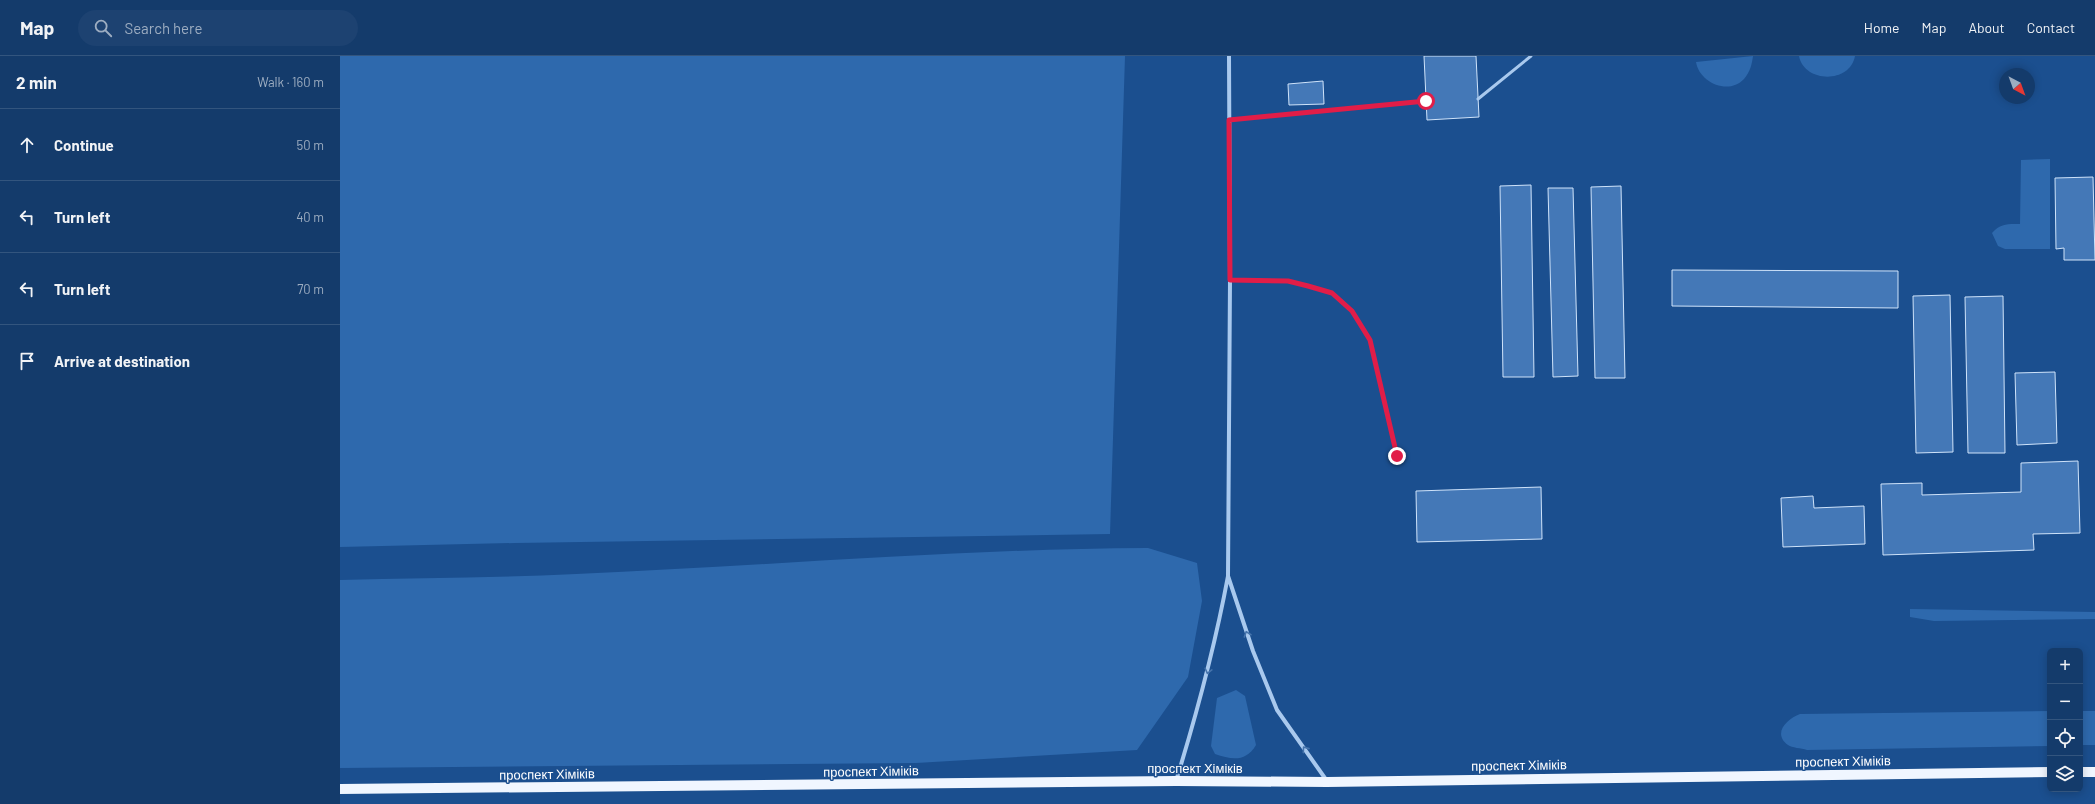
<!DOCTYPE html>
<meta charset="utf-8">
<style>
:root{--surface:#143b6b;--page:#1d4271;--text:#f1f3f6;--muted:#9dadc1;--line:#33557e}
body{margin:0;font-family:Barlow,sans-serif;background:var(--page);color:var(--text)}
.controls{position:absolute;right:12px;bottom:12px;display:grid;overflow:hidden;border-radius:6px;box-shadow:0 2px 10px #0003}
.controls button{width:36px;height:36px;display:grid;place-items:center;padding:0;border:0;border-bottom:1px solid var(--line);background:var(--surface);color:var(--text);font:20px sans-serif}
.compass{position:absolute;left:1659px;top:12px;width:36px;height:36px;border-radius:50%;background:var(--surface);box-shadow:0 2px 10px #0003;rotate:139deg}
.stop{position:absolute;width:12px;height:12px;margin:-9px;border:3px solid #e11d48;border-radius:50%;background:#fff}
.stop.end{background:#e11d48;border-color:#fff;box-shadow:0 1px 4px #0008}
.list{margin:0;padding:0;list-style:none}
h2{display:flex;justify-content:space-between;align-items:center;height:52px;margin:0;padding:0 16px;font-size:17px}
h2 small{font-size:13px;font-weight:400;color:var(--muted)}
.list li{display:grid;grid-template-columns:26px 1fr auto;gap:12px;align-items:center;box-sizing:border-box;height:72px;padding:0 16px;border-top:1px solid var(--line)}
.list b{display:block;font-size:15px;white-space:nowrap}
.list em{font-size:13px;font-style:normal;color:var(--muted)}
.icon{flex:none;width:22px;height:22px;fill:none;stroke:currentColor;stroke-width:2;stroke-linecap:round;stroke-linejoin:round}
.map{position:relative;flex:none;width:1755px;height:748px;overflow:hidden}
header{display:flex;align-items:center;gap:24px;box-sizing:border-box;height:56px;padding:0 20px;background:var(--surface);border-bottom:1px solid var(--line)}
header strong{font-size:19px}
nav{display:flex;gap:22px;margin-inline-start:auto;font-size:14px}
.search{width:280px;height:36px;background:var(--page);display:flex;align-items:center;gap:10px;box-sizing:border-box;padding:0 14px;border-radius:22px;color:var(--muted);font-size:15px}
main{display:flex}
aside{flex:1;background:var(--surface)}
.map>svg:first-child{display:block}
.green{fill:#2e69ad}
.building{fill:#4478b7;stroke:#cfe3fa}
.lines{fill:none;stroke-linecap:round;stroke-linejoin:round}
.lane{stroke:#a9c9ee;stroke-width:3}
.street{stroke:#a9c9ee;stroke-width:4}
.primary{stroke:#f0f6ff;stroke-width:10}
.oneway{stroke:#4674ac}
.route{stroke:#e11d48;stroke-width:5}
.labels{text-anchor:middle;stroke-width:3;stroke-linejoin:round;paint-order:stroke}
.street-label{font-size:13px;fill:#fff;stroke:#1b4f8f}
</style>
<header>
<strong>Map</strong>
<div class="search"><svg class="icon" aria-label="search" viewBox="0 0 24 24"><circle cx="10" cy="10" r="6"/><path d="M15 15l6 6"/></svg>Search here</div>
<nav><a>Home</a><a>Map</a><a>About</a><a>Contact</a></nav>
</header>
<main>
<aside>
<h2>2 min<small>Walk · 160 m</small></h2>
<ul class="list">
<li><svg class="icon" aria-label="ahead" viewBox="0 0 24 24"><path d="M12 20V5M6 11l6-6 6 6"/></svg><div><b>Continue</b></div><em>50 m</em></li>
<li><svg class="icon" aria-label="left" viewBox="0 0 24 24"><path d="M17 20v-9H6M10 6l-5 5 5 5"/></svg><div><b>Turn left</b></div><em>40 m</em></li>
<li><svg class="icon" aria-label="left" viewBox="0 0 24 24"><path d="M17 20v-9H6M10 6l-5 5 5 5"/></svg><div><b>Turn left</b></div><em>70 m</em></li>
<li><svg class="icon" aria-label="arrive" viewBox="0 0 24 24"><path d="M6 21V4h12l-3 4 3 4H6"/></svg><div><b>Arrive at destination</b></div></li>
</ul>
</aside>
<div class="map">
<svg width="1755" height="748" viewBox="0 0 1755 748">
<rect width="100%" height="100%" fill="#1b4f8f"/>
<g class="green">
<path d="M0 0H785L770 478 175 487 0 491Z"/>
<path d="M1413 0C1412 8 1410 16 1404 23 1388 40 1359 26 1356 6Z"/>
<path d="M1459 0H1515C1510 28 1464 27 1459 0Z"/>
<path d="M1710 103V193H1665L1658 190 1652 177C1661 167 1668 168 1680 168L1681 104Z"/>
<path d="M808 492 857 507 862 545 848 621 797 694 576 707 0 712V524C78 522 157 522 236 518 426 510 617 493 808 492Z"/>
<path d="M1570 553 1755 556V563L1594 565 1570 561Z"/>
<path d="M896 634 905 640 916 689C906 706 892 704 875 698L871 690 877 642Z"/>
<path d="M1710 655V690L1467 694C1461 692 1452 692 1448 689 1432 677 1447 663 1460 658Z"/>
<rect x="1740" y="655" width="15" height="34"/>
</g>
<g class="building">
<path d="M1084 0H1136L1139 61 1087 64Z"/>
<path d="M983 25 984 48 949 49 948 28Z"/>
<path d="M1753 121 1755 204H1724V192L1716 193 1715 122Z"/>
<path d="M1191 129 1194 321H1163L1160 130Z"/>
<path d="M1281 130 1285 322H1255L1251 131Z"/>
<path d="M1208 132H1233L1238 320 1213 321Z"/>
<path d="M1332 214 1558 215V252L1332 250Z"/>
<path d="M1610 239 1613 396 1576 397 1573 240Z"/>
<path d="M1663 240 1665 397H1628L1625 241Z"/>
<path d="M1715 316 1717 387 1677 389 1675 317Z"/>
<path d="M1738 405 1740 477 1693 478 1694 494 1543 499 1541 428 1582 427V439L1681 436V407Z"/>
<path d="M1201 431 1202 483 1077 486 1076 435Z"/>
<path d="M1473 440 1474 452 1524 450 1525 488 1443 491 1441 442Z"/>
</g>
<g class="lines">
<g class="lane">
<path d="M1138 43 1191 0"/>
<path d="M889 64 1086 45"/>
<path d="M890 224 948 225 968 230 992 237 1012 255 1030 284 1057 400"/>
</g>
<g class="street">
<path d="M888 520 890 224 889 0"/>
<path d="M836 725C857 657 875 590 888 520L913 595 937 654 987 725"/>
</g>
<g class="primary">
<path d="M1740 716H1755"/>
<path d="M0 733 836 725 987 726 1710 716"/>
</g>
</g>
<defs><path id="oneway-chevron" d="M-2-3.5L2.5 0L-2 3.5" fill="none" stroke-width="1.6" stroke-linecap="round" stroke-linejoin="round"/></defs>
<g class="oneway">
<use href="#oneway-chevron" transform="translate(907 578) rotate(-109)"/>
<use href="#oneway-chevron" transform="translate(868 615) rotate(104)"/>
<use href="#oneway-chevron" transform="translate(965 693) rotate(-125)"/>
</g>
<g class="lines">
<path class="route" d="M1057 400 1030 284 1012 255 992 237 968 230 948 225 890 224 889 64 1086 45"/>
</g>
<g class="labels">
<g class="street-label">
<text transform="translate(1503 705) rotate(-1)" y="5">проспект Хіміків</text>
<text transform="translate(1179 709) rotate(-1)" y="5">проспект Хіміків</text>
<text x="855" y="717">проспект Хіміків</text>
<text transform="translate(531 715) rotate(-1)" y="5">проспект Хіміків</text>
<text transform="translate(207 718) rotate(-1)" y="5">проспект Хіміків</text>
</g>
</g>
</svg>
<div class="controls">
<button>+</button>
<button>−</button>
<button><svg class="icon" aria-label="locate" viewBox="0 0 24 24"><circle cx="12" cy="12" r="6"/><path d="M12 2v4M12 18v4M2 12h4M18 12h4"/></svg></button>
<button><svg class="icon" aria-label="layers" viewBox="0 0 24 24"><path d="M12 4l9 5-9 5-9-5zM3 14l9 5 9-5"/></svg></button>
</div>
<svg class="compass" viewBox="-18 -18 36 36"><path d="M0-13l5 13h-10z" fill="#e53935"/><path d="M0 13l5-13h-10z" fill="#9dadc1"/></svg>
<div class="stop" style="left:1086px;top:45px"></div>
<div class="stop end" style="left:1057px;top:400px"></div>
</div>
</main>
